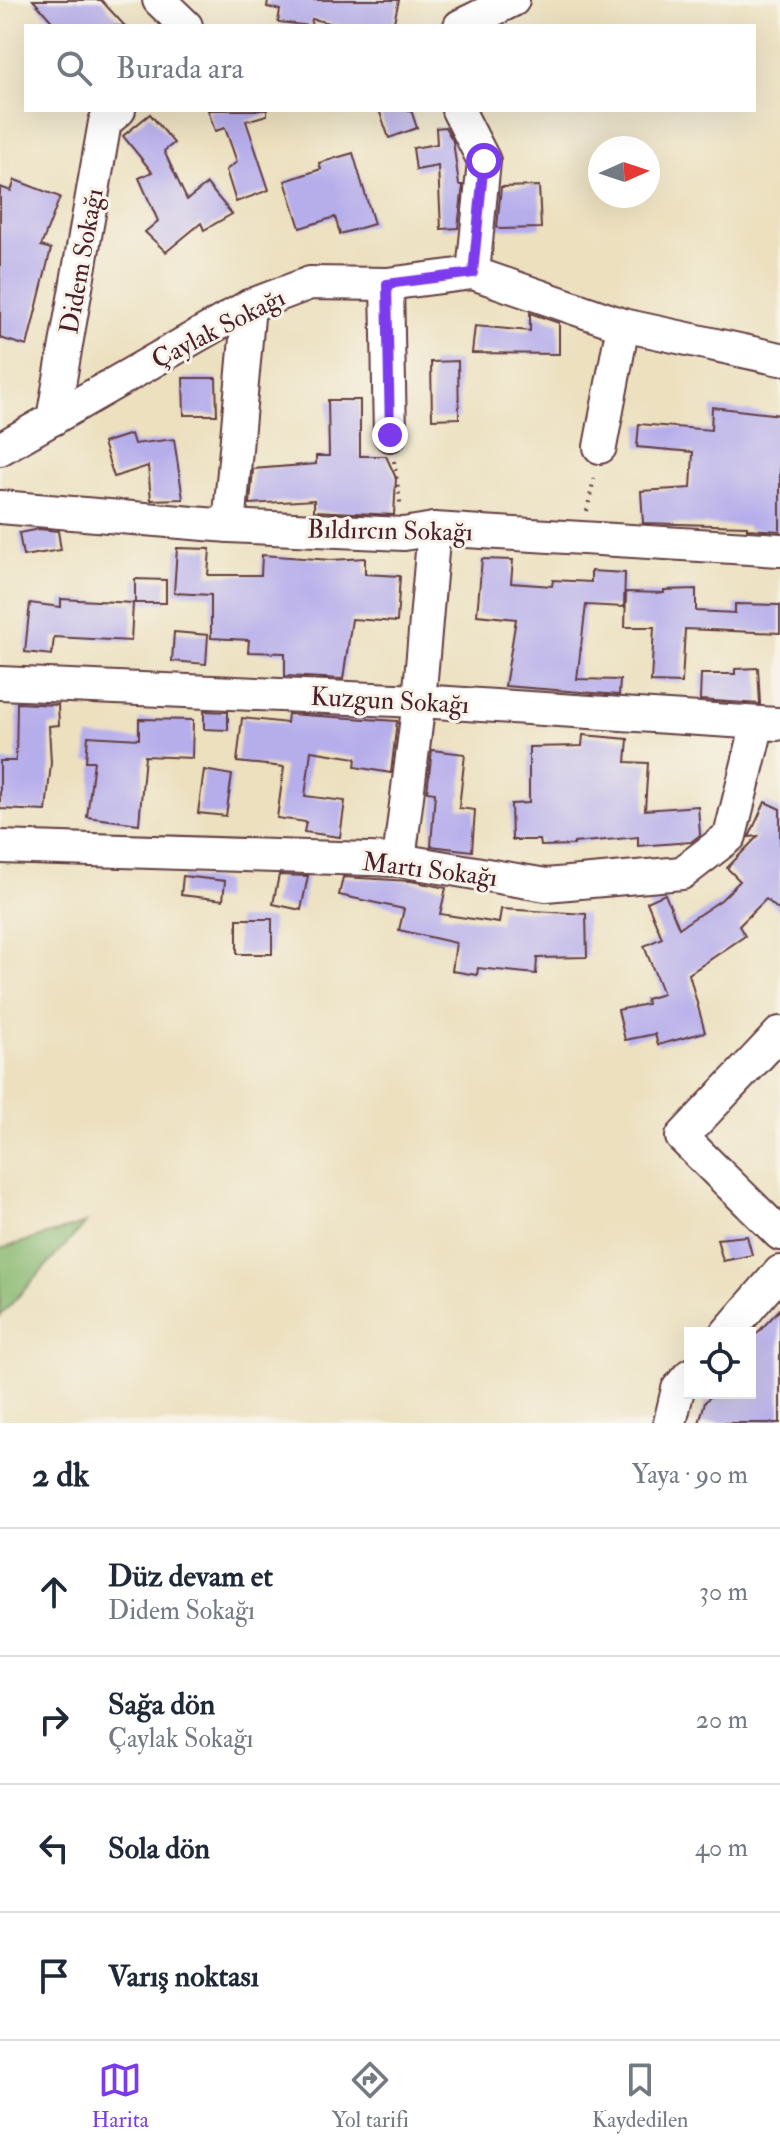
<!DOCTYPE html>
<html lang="tr">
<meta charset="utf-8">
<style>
:root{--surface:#fff;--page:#f6f6f7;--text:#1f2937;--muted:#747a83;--line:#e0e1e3;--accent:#7c3aed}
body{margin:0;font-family:"IM FELL Double Pica",serif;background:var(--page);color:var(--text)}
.controls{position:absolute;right:24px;bottom:24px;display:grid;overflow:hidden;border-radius:0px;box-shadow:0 8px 32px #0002}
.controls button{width:72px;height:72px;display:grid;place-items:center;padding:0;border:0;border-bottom:2px solid var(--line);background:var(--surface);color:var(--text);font:40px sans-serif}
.compass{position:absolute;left:588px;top:136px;width:72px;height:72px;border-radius:50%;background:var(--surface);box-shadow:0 8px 32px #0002;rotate:87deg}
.stop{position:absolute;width:24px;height:24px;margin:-18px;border:6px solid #7c3aed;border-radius:50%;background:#fff}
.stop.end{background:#7c3aed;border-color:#fff;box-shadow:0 2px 8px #0008}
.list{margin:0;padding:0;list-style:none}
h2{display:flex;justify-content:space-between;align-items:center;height:104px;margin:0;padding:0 32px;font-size:34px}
h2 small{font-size:26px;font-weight:400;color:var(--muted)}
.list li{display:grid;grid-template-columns:52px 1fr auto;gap:24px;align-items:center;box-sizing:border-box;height:128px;padding:0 32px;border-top:2px solid var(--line)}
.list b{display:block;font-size:30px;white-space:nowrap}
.list p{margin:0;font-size:26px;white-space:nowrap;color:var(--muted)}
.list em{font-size:26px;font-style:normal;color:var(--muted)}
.icon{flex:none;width:44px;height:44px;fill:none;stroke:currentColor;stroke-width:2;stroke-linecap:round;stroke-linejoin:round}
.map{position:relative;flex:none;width:780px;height:1423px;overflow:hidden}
.search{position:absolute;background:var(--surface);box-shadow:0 8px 32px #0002;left:24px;right:24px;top:24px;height:88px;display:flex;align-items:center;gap:20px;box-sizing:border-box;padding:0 28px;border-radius:0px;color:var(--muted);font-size:30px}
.sheet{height:616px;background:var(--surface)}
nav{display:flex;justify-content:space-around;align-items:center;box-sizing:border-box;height:112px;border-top:2px solid var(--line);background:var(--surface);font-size:22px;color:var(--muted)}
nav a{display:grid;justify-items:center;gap:4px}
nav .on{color:var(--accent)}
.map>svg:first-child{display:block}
.forest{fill:#8ab972;stroke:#6a6c4e;stroke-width:2}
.building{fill:#b6adeb}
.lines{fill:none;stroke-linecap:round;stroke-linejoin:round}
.minor-casing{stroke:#623c41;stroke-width:36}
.path{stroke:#623c41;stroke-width:4;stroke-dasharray:2 6;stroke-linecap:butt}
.minor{stroke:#fff;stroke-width:32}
.route{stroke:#7c3aed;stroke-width:10}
.labels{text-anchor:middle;stroke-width:6;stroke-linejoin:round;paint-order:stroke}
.street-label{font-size:26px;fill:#4a1f2b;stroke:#f7f3e8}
</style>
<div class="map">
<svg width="780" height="1423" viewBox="0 0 780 1423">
<rect width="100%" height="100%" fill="#f7f3e8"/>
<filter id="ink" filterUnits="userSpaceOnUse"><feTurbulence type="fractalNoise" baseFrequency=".0125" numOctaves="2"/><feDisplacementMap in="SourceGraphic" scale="16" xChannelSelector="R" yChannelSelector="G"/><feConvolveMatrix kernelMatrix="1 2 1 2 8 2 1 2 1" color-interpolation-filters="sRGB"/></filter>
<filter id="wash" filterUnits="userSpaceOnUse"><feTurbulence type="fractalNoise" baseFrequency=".006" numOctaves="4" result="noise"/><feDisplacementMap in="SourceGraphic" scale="32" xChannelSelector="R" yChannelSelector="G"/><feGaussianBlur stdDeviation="1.8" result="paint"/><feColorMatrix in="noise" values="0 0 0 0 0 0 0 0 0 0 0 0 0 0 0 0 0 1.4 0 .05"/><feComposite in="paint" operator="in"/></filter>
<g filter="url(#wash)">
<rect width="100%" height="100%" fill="#ece0bf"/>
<path class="forest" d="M86 1223 0 1316V1249Z"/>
<g id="blocks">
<g class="building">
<path d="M33 0H101L125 26H56Z"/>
<path d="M268 0H399L393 26H342L312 19 311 26 278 22 280 10 267 7Z"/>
<path d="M208 110H267V115L246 121 269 190 236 202 226 170 237 162 225 128 215 131Z"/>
<path d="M379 110H411L417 128 389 138Z"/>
<path d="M150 114 174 143 164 151 187 200 207 184 232 214 204 230 201 223 166 252 145 232 158 221 139 178 152 172 123 136Z"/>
<path d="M445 127 453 141 459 185H463L458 228 441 229 438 166 416 170 413 148 437 144 436 128Z"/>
<path d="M353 153 374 224 340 234 335 217 300 228 285 181 321 169 319 163Z"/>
<path d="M15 180 60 197 41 246 51 249 27 346 0 338V187L11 191Z"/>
<path d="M539 186 541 228 500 229 497 227 501 187Z"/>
<path d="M530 313 559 323V354L472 353 475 326 530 331Z"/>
<path d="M458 361 459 418 432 419 431 362Z"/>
<path d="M183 378H216L217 415H184Z"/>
<path d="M328 400H360V456H386L396 478 394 515 314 511V500L250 504 253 469 316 464V456H329Z"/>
<path d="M712 407 780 415V531L747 529V526L643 523 641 491 691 488 693 452 637 447 639 424 711 430Z"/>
<path d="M131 434 134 444 174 439 183 499 151 500 148 466 114 477 103 443Z"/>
<path d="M39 529 58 531 61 550 23 556 19 533Z"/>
<path d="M177 548 210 549 208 575H261L262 555 331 560 365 558V574L400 576 397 622 352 619 343 679 285 676V653L248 652 249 640 211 638V595L174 593Z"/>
<path d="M482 559 513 560 511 583 552 586 553 580 591 582V571L625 573 624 607 586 605 577 679 620 680 619 695 505 686 516 619 477 615Z"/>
<path d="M135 579 166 580V603H135Z"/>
<path d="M696 589V611L735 613V604L780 605V633L685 629 682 683 651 682 654 627H625L626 592 664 593V590Z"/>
<path d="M61 599 133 603 131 641 54 637 52 655 25 652 30 603 61 607Z"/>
<path d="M174 632 208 635 206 664 172 661Z"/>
<path d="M758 668 760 704 700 700 701 674H735V669Z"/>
<path d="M17 703 58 705 59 725 49 726 51 763 46 811 0 809V761H16Z"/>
<path d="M204 711 228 712V730L204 729Z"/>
<path d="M288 714 397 721 391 773 355 767 356 758 311 751 305 796 345 801 340 837 304 832 306 822 277 818 284 767 237 762 242 718 287 723Z"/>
<path d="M139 719 193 720 192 758 145 756 139 824 87 817 94 761H86L88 736 139 739Z"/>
<path d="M583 735 628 739 626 762 648 763 645 810 698 806 700 835 691 842 638 846V837L574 843V845L541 846 540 840H512L511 804 529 803V747L582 746Z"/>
<path d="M432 750 465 754 459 808 475 810 472 851 431 846 435 793 427 792Z"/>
<path d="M204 770 232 775 226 816 198 813Z"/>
<path d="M765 802 780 809V911L766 899 739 926 745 936 689 974 705 1032 658 1045 655 1034 625 1040 618 1010 647 1004 646 999 663 994 644 946 662 938 647 902 665 894 679 928 721 900 740 881 727 868 758 836 749 837Z"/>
<path d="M279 875 308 876 301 910 273 904Z"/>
<path d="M183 876 225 881 223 900 181 895Z"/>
<path d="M343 877 411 881 446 888 440 914 499 923 501 909 586 914 587 957 537 958 536 974 478 968 477 975 452 971 456 943 399 930 404 909 339 895Z"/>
<rect x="237" y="919" width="35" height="35"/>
<path d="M747 1236 752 1255 723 1261 717 1239Z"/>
<path d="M780 1309V1423H699L705 1402 714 1393H750V1341Z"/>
</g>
</g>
</g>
<g filter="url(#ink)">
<use href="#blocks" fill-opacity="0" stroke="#623c41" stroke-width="2"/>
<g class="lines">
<defs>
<g id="minor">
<path d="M159 0 186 26"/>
<path d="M460 26 513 0"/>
<path d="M458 110 484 161 473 273"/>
<path d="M387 284 390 435"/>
<path d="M53 419 105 122 119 110"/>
<path d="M600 447 623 325"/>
<path d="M0 449 249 306 310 283 387 284 473 273 623 325 780 359"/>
<path d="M0 507 229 526 404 534 434 529 780 550"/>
<path d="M229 526 249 306"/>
<path d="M0 683 419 701 777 724"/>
<path d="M0 847 399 860 546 885 682 873 730 836 758 723"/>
<path d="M399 860 419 701 434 529"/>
<path d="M780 1033 682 1137 780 1234"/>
<path d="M727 1333 780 1272"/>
<path d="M670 1423 678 1389 690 1375"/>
</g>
</defs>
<use href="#minor" class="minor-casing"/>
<g class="path">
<path d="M394 461 401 508"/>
<path d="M587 511 595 473"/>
</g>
<use href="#minor" class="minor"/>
</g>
</g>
<g class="lines" filter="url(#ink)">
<path class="route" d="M390 435 387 284 473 273 484 161"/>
</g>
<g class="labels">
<g class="street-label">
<text transform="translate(81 261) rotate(-80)" y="9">Didem Sokağı</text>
<text transform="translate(218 328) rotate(-27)" y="9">Çaylak Sokağı</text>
<text transform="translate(390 530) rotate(1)" y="9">Bıldırcın Sokağı</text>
<text transform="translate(390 700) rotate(3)" y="9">Kuzgun Sokağı</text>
<text transform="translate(430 869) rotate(7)" y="9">Martı Sokağı</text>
</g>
</g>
</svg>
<div class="controls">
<button><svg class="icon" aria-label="locate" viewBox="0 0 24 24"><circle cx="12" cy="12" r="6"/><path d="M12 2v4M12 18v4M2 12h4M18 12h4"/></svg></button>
</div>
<svg class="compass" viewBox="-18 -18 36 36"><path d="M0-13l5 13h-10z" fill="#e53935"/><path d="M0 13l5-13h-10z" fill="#747a83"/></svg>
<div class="stop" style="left:484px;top:161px"></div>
<div class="stop end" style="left:390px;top:435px"></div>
<div class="search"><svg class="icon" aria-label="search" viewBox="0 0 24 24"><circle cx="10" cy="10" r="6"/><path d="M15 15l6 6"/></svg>Burada ara</div>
</div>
<section class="sheet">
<h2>2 dk<small>Yaya · 90 m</small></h2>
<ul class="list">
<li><svg class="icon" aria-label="ahead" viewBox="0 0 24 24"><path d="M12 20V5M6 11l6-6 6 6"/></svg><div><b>Düz devam et</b><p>Didem Sokağı</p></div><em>30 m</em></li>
<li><svg class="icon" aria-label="right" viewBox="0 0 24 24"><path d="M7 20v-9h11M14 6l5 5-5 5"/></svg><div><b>Sağa dön</b><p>Çaylak Sokağı</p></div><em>20 m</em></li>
<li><svg class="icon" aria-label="left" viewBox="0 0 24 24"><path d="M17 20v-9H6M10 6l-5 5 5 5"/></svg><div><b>Sola dön</b></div><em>40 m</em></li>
<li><svg class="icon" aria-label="arrive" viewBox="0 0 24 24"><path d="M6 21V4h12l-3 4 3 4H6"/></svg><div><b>Varış noktası</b></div></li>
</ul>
</section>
<nav>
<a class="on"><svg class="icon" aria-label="map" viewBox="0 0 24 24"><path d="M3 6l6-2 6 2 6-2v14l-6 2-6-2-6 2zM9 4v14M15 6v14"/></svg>Harita</a>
<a><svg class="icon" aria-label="directions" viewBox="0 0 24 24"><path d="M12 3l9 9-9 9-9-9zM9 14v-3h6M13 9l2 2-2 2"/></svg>Yol tarifi</a>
<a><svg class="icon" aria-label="saved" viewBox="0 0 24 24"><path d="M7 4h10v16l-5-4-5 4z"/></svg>Kaydedilen</a>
</nav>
